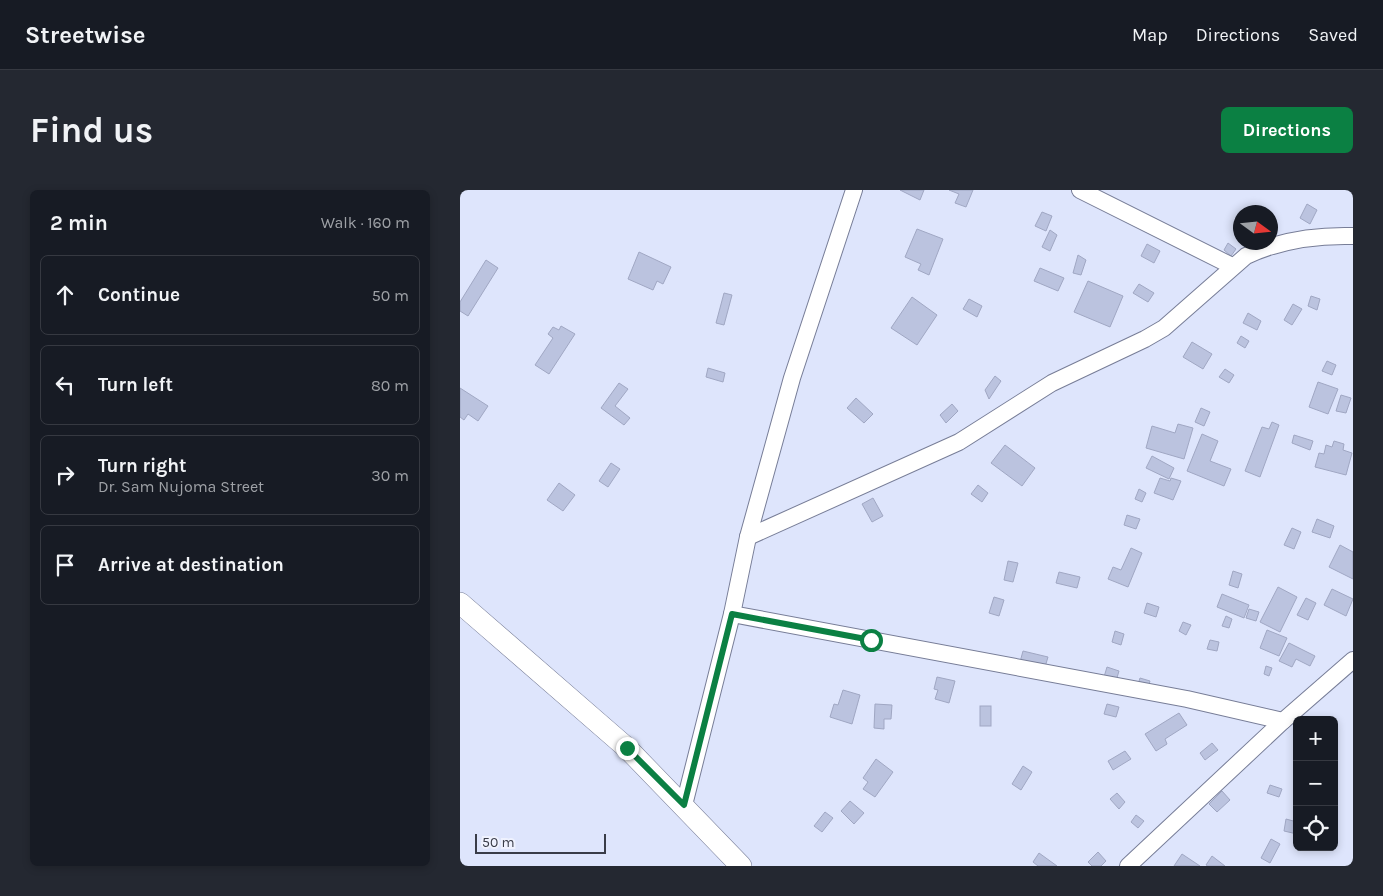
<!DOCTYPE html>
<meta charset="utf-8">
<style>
:root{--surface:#171b24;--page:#242831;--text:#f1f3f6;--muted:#9ea1a6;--line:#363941;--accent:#0b8043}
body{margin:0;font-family:Karla,sans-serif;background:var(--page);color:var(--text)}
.controls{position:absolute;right:15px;bottom:15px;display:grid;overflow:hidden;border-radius:8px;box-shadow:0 2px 8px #0003}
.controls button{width:45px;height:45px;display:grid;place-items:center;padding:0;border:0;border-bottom:1px solid var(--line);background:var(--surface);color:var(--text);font:25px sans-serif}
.compass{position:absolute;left:773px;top:15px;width:45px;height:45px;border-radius:50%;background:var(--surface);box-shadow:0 2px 8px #0003;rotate:105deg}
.scale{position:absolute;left:15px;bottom:12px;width:131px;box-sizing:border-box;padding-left:5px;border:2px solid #393c48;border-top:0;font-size:14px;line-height:18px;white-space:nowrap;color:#393c48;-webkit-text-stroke:4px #eff2fe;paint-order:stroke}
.stop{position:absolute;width:15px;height:15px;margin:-11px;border:4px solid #0b8043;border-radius:50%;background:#fff}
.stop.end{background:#0b8043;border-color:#fff;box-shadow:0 1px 5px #0008}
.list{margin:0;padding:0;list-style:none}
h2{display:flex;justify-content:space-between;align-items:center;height:65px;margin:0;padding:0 20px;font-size:21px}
h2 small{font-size:16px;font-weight:400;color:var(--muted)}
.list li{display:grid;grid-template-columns:32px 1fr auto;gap:15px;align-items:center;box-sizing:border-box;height:80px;margin:0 10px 10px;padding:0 10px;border:1px solid var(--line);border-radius:8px}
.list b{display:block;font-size:19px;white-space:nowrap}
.list p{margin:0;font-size:16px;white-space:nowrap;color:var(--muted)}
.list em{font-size:16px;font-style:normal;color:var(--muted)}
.icon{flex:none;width:28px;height:28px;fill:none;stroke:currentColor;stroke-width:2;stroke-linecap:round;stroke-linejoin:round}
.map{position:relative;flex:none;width:893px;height:676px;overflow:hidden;border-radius:8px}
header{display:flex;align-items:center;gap:30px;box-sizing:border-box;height:70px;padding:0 25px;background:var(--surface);border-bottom:1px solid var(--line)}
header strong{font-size:24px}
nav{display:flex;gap:28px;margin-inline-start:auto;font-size:18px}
.intro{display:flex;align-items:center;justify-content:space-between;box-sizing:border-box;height:120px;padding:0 30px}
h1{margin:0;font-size:35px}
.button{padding:12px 22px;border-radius:8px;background:var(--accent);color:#fff;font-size:18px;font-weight:700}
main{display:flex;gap:30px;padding:0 30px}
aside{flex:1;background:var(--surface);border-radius:8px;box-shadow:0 2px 8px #0003}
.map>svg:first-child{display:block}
.building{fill:#bbc3df;stroke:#a0a7c3}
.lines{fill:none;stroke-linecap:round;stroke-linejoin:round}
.minor-casing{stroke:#777d97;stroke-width:18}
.tertiary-casing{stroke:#777d97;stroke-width:22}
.minor{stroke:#fff;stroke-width:16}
.tertiary{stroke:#fff;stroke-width:21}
.route{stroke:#0b8043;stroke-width:6}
</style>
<header>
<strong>Streetwise</strong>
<nav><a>Map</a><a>Directions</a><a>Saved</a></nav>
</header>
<div class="intro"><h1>Find us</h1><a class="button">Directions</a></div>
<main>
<aside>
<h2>2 min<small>Walk · 160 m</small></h2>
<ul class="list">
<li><svg class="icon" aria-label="ahead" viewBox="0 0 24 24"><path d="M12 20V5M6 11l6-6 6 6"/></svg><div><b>Continue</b></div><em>50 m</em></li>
<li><svg class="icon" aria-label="left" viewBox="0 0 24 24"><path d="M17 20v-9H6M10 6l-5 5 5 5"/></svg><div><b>Turn left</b></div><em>80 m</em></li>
<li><svg class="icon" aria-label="right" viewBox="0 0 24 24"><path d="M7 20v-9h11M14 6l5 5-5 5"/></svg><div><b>Turn right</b><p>Dr. Sam Nujoma Street</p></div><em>30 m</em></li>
<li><svg class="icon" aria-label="arrive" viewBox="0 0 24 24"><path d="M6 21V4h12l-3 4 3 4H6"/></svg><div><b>Arrive at destination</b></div></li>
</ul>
</aside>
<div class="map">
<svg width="893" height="676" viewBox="0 0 893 676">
<rect width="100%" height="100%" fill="#dee5fc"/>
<g class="building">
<path d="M440 0H464L460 10Z"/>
<path d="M489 0H513L506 17 495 13 499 4Z"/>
<path d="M847 14 857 20 850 34 840 28Z"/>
<path d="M582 22 592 26 586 41 575 36Z"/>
<path d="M457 39 483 49 469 85 458 80 461 74 445 67Z"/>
<path d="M590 40 597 45 590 61 582 57Z"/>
<path d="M768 53 776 59 771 66 764 60Z"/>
<path d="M687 54 700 61 694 73 681 66Z"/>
<path d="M179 62 211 77 203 94 197 91 193 100 168 89Z"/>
<path d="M618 65 626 70 621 85 613 83Z"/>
<path d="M26 70 38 78 8 126 0 121V112Z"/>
<path d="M580 78 604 88 598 101 574 91Z"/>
<path d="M628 91 663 106 650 137 614 122Z"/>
<path d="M679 94 694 103 688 112 673 103Z"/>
<path d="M264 103 272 105 264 135 256 133Z"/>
<path d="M851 106 860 109 857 120 848 116Z"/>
<path d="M452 107 477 125 457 155 431 138Z"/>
<path d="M509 109 522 116 517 127 503 119Z"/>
<path d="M833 114 842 119 832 135 824 130Z"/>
<path d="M788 123 801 131 797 140 783 133Z"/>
<path d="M101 136 115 144 89 184 75 175 93 148 88 144 93 137 99 140Z"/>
<path d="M781 146 789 151 785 158 777 153Z"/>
<path d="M732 152 752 164 743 179 723 167Z"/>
<path d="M867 171 876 175 872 185 862 181Z"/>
<path d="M248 178 265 183 263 192 246 187Z"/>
<path d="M765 179 774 185 769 193 759 187Z"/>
<path d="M535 186 541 191 529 209 525 200Z"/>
<path d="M858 192 878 199 868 224 849 217Z"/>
<path d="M159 193 168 199 155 216 170 228 164 235 141 218Z"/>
<path d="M0 198 28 216 18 231 8 224 4 230 0 227Z"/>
<path d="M881 205 891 208 886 223 876 221Z"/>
<path d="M396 208 413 224 404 233 387 218Z"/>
<path d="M492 214 498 221 486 233 480 225Z"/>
<path d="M741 218 750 222 744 236 735 232Z"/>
<path d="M812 232 819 235 800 287 785 281 802 237 809 239Z"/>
<path d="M718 234 733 238 724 269 686 258 692 236 715 243Z"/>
<path d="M742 244 758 251 750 271 771 279 764 296 727 281Z"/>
<path d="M834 245 853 251 850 260 832 253Z"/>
<path d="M874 251 884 254 883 260 892 263 886 285 855 277 859 263 864 264 866 255 872 257Z"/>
<path d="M545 255 575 278 562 296 531 273Z"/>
<path d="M692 266 714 278 709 289 686 278Z"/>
<path d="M151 273 160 279 148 297 139 291Z"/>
<path d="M700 288 710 291 711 288 721 291 713 310 694 303Z"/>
<path d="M99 293 115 305 103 321 87 310Z"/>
<path d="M518 295 528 303 522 312 511 304Z"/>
<path d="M679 299 686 303 682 312 675 309Z"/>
<path d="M413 308 423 326 412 332 402 314Z"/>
<path d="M667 325 680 329 676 339 664 335Z"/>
<path d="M857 329 874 336 870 348 852 342Z"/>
<path d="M832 338 841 342 834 359 824 355Z"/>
<path d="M880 355 893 362V389L869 377Z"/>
<path d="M671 358 682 363 668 397 648 389 653 377 661 380Z"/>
<path d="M548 371 558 373 553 392 544 390Z"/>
<path d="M773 381 782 384 778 398 769 395Z"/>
<path d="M599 382 620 387 617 398 596 393Z"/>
<path d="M818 397 837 407 820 442 800 432Z"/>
<path d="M872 399 893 409 886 426 864 415Z"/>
<path d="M762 404 789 415 784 428 757 417Z"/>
<path d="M534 407 544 410 539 426 529 423Z"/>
<path d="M846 408 856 413 848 430 837 425Z"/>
<path d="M687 413 699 417 696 427 684 423Z"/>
<path d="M789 419 799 422 796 431 786 428Z"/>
<path d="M766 426 772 429 769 438 762 436Z"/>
<path d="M723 432 731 435 726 445 719 441Z"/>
<path d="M807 440 827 448 819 466 800 458Z"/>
<path d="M655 441 664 444 661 455 652 452Z"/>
<path d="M750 450 759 452 757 461 747 459Z"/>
<path d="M829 453 855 466 850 476 836 469 832 477 819 471Z"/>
<path d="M563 461 588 467 585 477 560 472Z"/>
<path d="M806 476 812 478 809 486 804 484Z"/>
<path d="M647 477 659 481 656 491 644 487Z"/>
<path d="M477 487 495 491 489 513 475 509 478 500 474 499Z"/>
<path d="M680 488 690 491 687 501 677 498Z"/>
<path d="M383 500 400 505 392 534 370 527 374 514 378 515Z"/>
<path d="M415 514 432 515 431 529H424V539L414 538Z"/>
<path d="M647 514 659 517 656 527 644 524Z"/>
<rect x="520" y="516" width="11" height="20"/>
<path d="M719 523 727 535 705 549 707 554 696 561 685 544Z"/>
<path d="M752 553 758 560 745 570 740 563Z"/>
<path d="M665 561 671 569 653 580 648 571Z"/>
<path d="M416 569 433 582 415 607 403 599 408 592 403 588Z"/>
<path d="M563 576 572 582 561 600 552 594Z"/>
<path d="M810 595 822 599 819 607 807 603Z"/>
<path d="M762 601 770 610 757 622 749 614Z"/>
<path d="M657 603 665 612 659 619 650 609Z"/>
<path d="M390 611 404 623 394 634 381 621Z"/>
<path d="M365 622 373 628 362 642 354 636Z"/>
<path d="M676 625 684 631 678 638 671 632Z"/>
<path d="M826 629 837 632V644L824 641Z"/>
<path d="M811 649 820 654 810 673 801 668Z"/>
<path d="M638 662 646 671 641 676H632L628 672Z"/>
<path d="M579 663 597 676H578L573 672Z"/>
<path d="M722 664 740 676H714Z"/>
<path d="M752 666 765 676H748L746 675Z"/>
</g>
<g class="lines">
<defs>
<g id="minor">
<path d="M620 0 772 76"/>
<path d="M288 347 499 252 592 193 685 149 704 138 786 66C820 50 856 45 893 46"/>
<path d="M272 424 727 509 823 531"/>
<path d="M224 615 272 424 288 347 332 188 394 0"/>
<path d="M668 676 823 531 893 470"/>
</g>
<path id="tertiary" d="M0 413 167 558 281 676"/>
</defs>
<use href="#minor" class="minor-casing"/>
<use href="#tertiary" class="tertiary-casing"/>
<use href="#minor" class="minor"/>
<use href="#tertiary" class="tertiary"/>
</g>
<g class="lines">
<path class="route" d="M167 558 224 615 272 424 411 450"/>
</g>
</svg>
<div class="controls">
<button>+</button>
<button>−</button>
<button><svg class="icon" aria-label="locate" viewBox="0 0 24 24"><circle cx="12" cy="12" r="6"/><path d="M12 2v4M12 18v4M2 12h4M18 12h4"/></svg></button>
</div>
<svg class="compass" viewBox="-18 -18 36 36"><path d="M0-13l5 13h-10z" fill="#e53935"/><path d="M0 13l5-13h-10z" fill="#9ea1a6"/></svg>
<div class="scale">50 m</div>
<div class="stop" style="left:411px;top:450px"></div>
<div class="stop end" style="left:167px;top:558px"></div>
</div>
</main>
